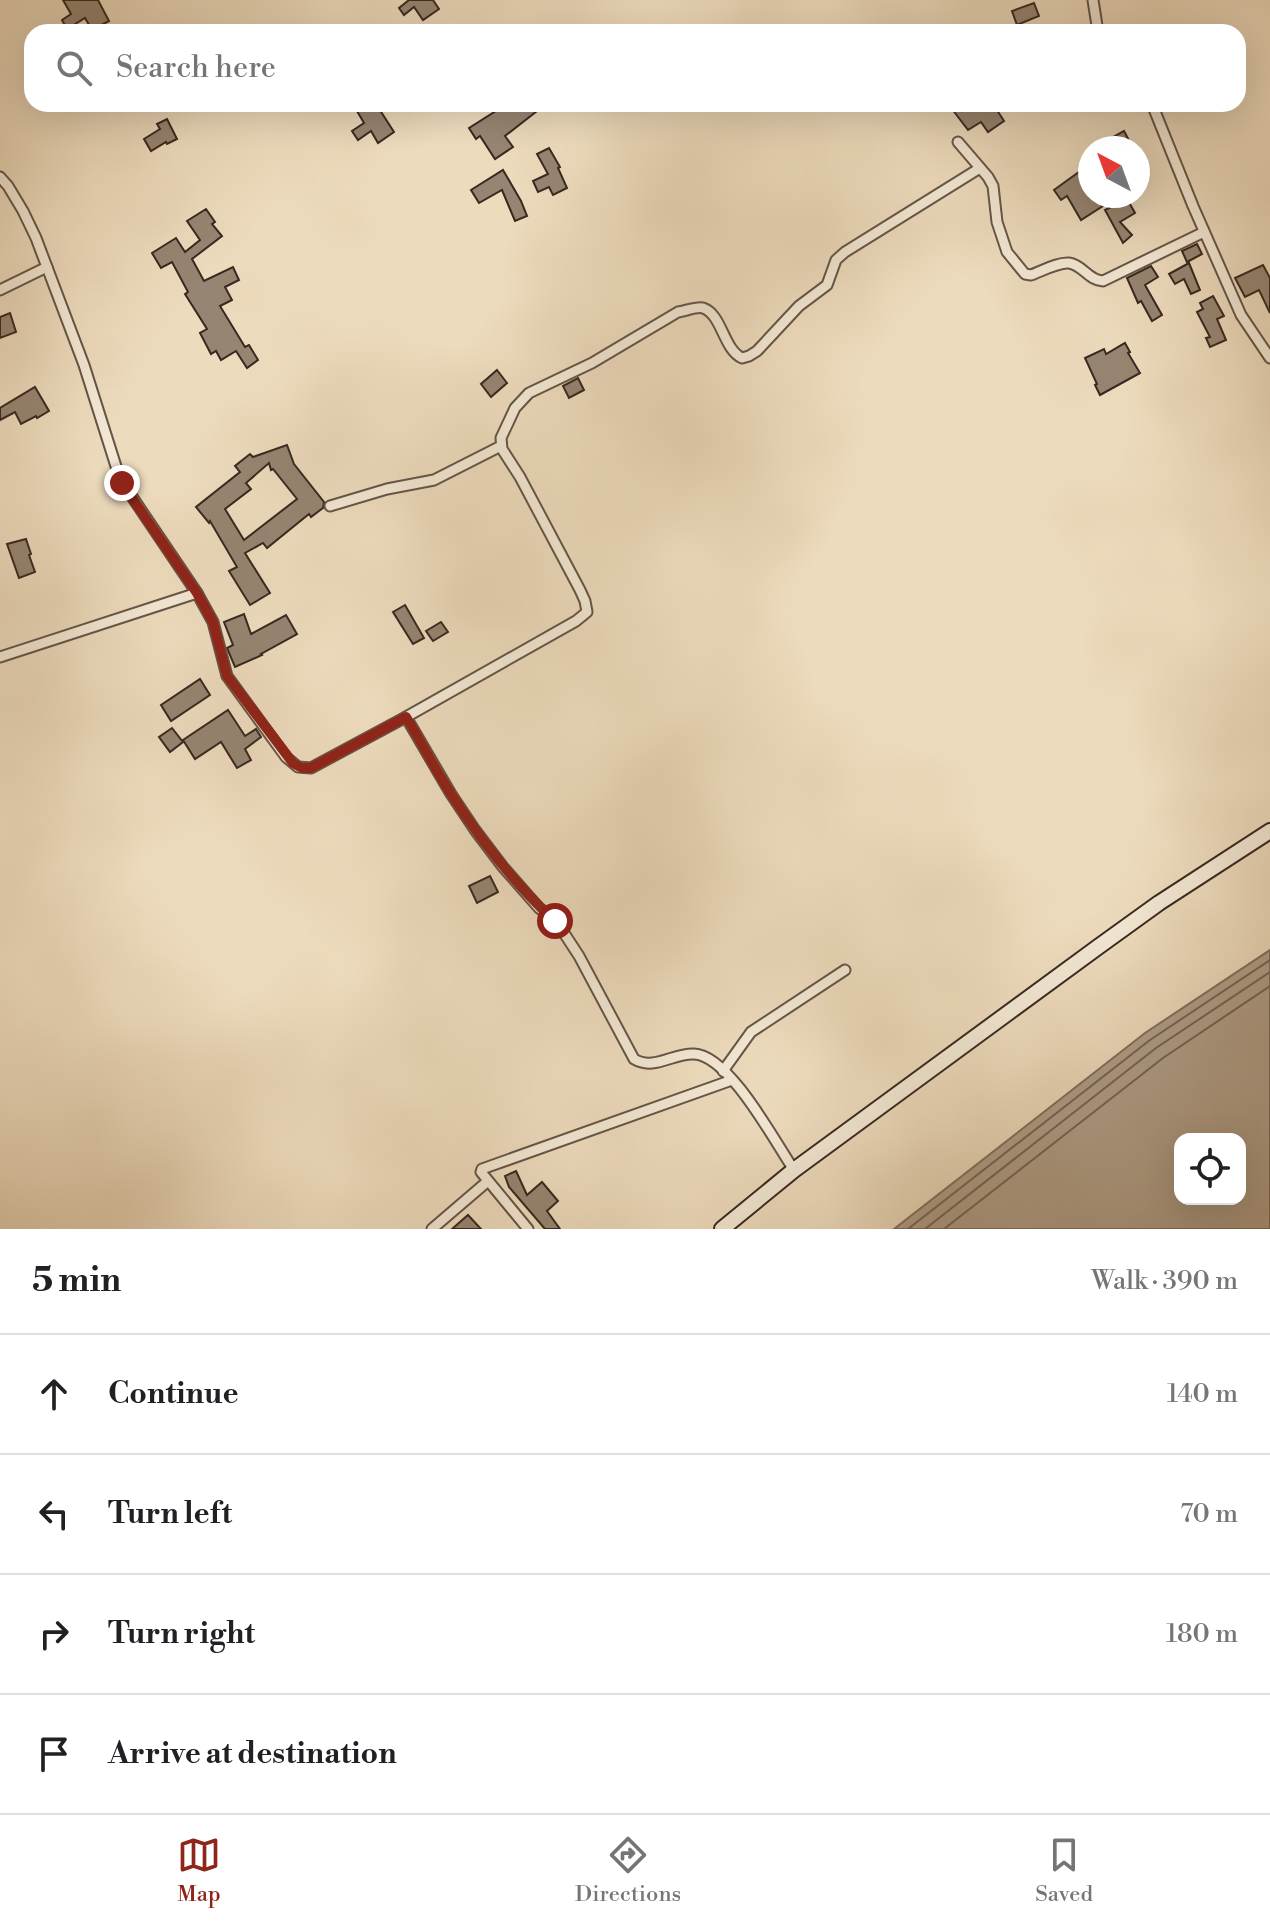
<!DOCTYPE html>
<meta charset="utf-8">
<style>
:root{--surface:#fff;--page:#f2f2f2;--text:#202124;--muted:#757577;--line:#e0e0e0;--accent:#8f2418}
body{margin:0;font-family:"Libre Bodoni",serif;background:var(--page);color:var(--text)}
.controls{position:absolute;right:24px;bottom:24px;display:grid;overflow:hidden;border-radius:16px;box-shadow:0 8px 32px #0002}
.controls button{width:72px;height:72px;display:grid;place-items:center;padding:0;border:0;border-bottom:2px solid var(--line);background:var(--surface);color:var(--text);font:40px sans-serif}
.compass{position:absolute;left:1078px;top:136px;width:72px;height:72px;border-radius:50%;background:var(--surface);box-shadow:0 8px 32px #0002;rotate:319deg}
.stop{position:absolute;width:24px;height:24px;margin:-18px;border:6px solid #8f2418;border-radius:50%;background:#fff}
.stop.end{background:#8f2418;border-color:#fff;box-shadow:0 2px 8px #0008}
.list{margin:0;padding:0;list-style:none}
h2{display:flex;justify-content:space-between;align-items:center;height:104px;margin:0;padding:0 32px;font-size:34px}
h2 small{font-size:26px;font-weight:400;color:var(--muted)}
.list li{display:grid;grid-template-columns:52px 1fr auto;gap:24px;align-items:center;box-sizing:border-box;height:120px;padding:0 32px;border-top:2px solid var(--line)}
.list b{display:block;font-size:30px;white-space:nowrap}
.list em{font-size:26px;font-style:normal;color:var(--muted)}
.icon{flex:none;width:44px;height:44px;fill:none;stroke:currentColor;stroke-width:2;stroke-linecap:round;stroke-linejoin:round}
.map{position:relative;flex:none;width:1270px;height:1229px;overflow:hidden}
.search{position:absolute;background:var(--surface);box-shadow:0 8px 32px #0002;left:24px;right:24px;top:24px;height:88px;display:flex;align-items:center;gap:20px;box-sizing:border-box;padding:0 28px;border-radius:24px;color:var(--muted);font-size:30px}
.sheet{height:584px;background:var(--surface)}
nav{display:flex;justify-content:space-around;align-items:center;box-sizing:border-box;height:112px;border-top:2px solid var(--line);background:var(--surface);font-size:22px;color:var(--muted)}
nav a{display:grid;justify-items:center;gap:4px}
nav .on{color:var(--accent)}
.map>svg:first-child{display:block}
.water{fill:#af9e88;stroke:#7f6f5e;stroke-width:2;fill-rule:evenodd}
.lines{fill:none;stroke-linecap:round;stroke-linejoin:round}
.shore{stroke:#746354;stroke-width:2}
.building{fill:#968572;stroke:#382820;stroke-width:2;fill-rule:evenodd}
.minor-casing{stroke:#655547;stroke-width:13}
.secondary-casing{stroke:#382820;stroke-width:18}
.minor{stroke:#f3e8d4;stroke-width:9}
.secondary{stroke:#f3e8d4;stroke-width:14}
.route{stroke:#8f2418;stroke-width:10}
</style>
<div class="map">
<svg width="1270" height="1229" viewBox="0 0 1270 1229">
<rect width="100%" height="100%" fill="#eddbbd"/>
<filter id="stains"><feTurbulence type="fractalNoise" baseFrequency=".0025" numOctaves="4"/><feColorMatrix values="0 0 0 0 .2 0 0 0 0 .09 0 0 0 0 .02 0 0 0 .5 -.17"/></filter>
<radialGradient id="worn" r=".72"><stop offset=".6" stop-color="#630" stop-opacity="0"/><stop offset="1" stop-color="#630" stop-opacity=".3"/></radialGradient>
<path class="water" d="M1270 950V1229H894L1145 1033ZM1180 1139H1240V1199H1180Z"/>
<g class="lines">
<g class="shore">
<path d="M908 1229 1150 1040 1270 960"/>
<path d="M925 1229 1156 1048 1270 972"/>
<path d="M944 1229 1163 1058 1270 986"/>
</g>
</g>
<g class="building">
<path d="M63 0H98L109 21 92 30 85 18 67 29 62 20 71 14Z"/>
<path d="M409 0H433L439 9 423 20 414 7 404 15 399 8Z"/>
<path d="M1034 3 1039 16 1017 25 1012 11Z"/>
<path d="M369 104H376L394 132 378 143 371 131 358 140 352 131 364 123 357 111Z"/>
<path d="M507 104H546L505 136 513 147 495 159 480 136 476 139 469 128Z"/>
<path d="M959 104H993L1004 121 988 132 981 122 968 130 952 109Z"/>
<path d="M167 119 177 139 167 144 166 142 151 151 144 139 160 129 157 124Z"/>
<path d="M1124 131 1133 148H1115L1110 139Z"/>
<path d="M549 148 560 167 558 168 567 188 553 195 549 187 538 192 533 181 548 174 537 154Z"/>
<path d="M1090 164V196H1097L1103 206 1081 220 1067 196 1061 200 1054 190Z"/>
<path d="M503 170 521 201 527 216 515 221 502 190 479 203 471 190Z"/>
<path d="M1127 199 1135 213 1120 222 1132 235 1123 243 1105 210Z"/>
<path d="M206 209 215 222 212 224 222 236 192 259 204 281 233 267 239 280 225 287 232 300 220 306 245 347 249 345 258 360 247 368 236 351 221 360 216 351 211 354 200 333 207 329 185 294 188 292 172 262 161 268 152 253 176 238 185 252 200 240 187 221Z"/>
<path d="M1197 244 1202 254 1187 262 1182 251Z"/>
<path d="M1189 263 1200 290 1191 294 1184 279 1175 284 1169 274Z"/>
<path d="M1263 265 1270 278V313L1259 290 1245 297 1235 278Z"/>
<path d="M1151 266 1158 277 1145 285 1162 315 1152 321 1141 301 1138 303 1127 278Z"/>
<path d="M1213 296 1224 316 1217 319 1226 340 1210 347 1206 338 1210 337 1197 312 1203 309 1200 303Z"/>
<path d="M10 313 16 332 0 338V317Z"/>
<path d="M1125 343 1130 352 1128 353 1140 373 1100 395 1095 385 1097 384 1085 358 1104 349 1106 354Z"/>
<path d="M497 370 507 383 491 397 481 384Z"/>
<path d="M578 378 584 390 569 398 563 386Z"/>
<path d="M35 387 49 411 37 418 36 416 21 424 15 412 0 420V408Z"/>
<path d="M287 445 294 464 324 502 323 508 311 517 309 514 267 548 263 543 245 553 270 593 250 605 229 571 237 567 210 521 209 523 196 507 240 472 235 466 250 454 253 457ZM269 463 271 470 273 469 297 499 244 540 225 509 251 489 246 483Z"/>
<path d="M26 539 31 554 29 555 35 572 19 578 7 544Z"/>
<path d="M405 605 424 638 413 644 393 612Z"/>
<path d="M244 614 251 634 286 615 297 634 261 654 262 655 235 667 227 648 233 645 224 622Z"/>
<path d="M441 622 448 632 433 641 426 631Z"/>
<path d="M200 679 210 695 171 721 161 705Z"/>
<path d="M228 710 245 736 256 729 261 737 245 749 251 760 237 768 221 742 195 759 183 740Z"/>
<path d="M172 728 183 742 170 752 159 737Z"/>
<path d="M490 876 498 892 477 903 469 886Z"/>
<path d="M516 1171 527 1195 542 1182 558 1201 547 1211 560 1229H545L509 1187 505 1176Z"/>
<path d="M468 1215 481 1229H452Z"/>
</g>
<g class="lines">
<defs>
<g id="minor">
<path d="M1093 0 1098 32"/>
<path d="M1152 104 1193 206 1241 315 1270 358"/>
<path d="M958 142 988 177 993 186 997 222 1007 252 1025 274 1031 275C1042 271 1058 262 1069 263 1083 265 1088 280 1103 281L1204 232"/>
<path d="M0 177 8 186 23 211 36 238 84 365 120 479 197 593 213 622 227 676 286 757 298 767 311 768 406 717 451 794 475 830 503 867 539 908 551 917 562 930 579 956 634 1059C654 1071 673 1053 694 1054 729 1055 775 1142 794 1170"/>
<path d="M0 290 47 267"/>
<path d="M330 506 387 489 434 480 501 446"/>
<path d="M0 657 197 593"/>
<path d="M406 717 576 621 587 612 585 601 580 590 520 477 502 449 501 438 515 408 529 393 592 363 678 312C685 311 698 306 703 308 722 314 723 349 742 358L749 356 757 351 799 306 827 285 836 260 845 252 980 168"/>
<path d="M723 1071 751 1032 845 970"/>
<path d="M432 1229 488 1181"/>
<path d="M528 1229 481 1172 482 1169 732 1080"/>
</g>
<path id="secondary" d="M722 1229 794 1170 1098 947 1159 903 1270 831"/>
</defs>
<use href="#minor" class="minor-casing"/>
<use href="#secondary" class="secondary-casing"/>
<use href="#minor" class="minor"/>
<use href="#secondary" class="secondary"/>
</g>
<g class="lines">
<path class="route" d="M122 483 197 593 213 622 227 676 293 763 302 768H311L406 717C422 743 436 771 453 797 482 842 515 884 555 921"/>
</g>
<rect width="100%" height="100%" filter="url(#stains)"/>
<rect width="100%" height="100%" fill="url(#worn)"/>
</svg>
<div class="controls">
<button><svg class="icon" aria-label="locate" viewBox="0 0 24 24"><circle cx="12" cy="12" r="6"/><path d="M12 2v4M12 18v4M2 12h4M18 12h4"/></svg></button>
</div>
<svg class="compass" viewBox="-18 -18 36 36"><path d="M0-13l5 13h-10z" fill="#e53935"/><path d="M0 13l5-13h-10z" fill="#757577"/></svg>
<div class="stop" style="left:555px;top:921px"></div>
<div class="stop end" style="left:122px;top:483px"></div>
<div class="search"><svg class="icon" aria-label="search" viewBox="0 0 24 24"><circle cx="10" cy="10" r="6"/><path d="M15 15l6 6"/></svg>Search here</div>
</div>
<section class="sheet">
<h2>5 min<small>Walk · 390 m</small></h2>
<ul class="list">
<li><svg class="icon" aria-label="ahead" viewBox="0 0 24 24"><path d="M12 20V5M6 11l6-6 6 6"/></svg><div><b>Continue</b></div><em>140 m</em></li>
<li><svg class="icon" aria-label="left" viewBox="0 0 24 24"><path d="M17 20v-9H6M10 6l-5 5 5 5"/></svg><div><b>Turn left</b></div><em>70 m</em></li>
<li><svg class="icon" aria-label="right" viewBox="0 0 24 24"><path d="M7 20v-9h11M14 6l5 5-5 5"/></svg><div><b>Turn right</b></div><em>180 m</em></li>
<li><svg class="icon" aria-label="arrive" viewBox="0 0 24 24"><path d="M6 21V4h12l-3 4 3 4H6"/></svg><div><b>Arrive at destination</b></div></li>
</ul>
</section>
<nav>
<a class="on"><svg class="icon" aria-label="map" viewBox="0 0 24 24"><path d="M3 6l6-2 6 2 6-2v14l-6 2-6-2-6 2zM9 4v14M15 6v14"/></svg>Map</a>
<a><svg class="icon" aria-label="directions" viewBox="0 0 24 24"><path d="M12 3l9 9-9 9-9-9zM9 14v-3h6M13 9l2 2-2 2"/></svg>Directions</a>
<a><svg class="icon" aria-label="saved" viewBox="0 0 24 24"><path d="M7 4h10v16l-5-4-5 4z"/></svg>Saved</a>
</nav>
